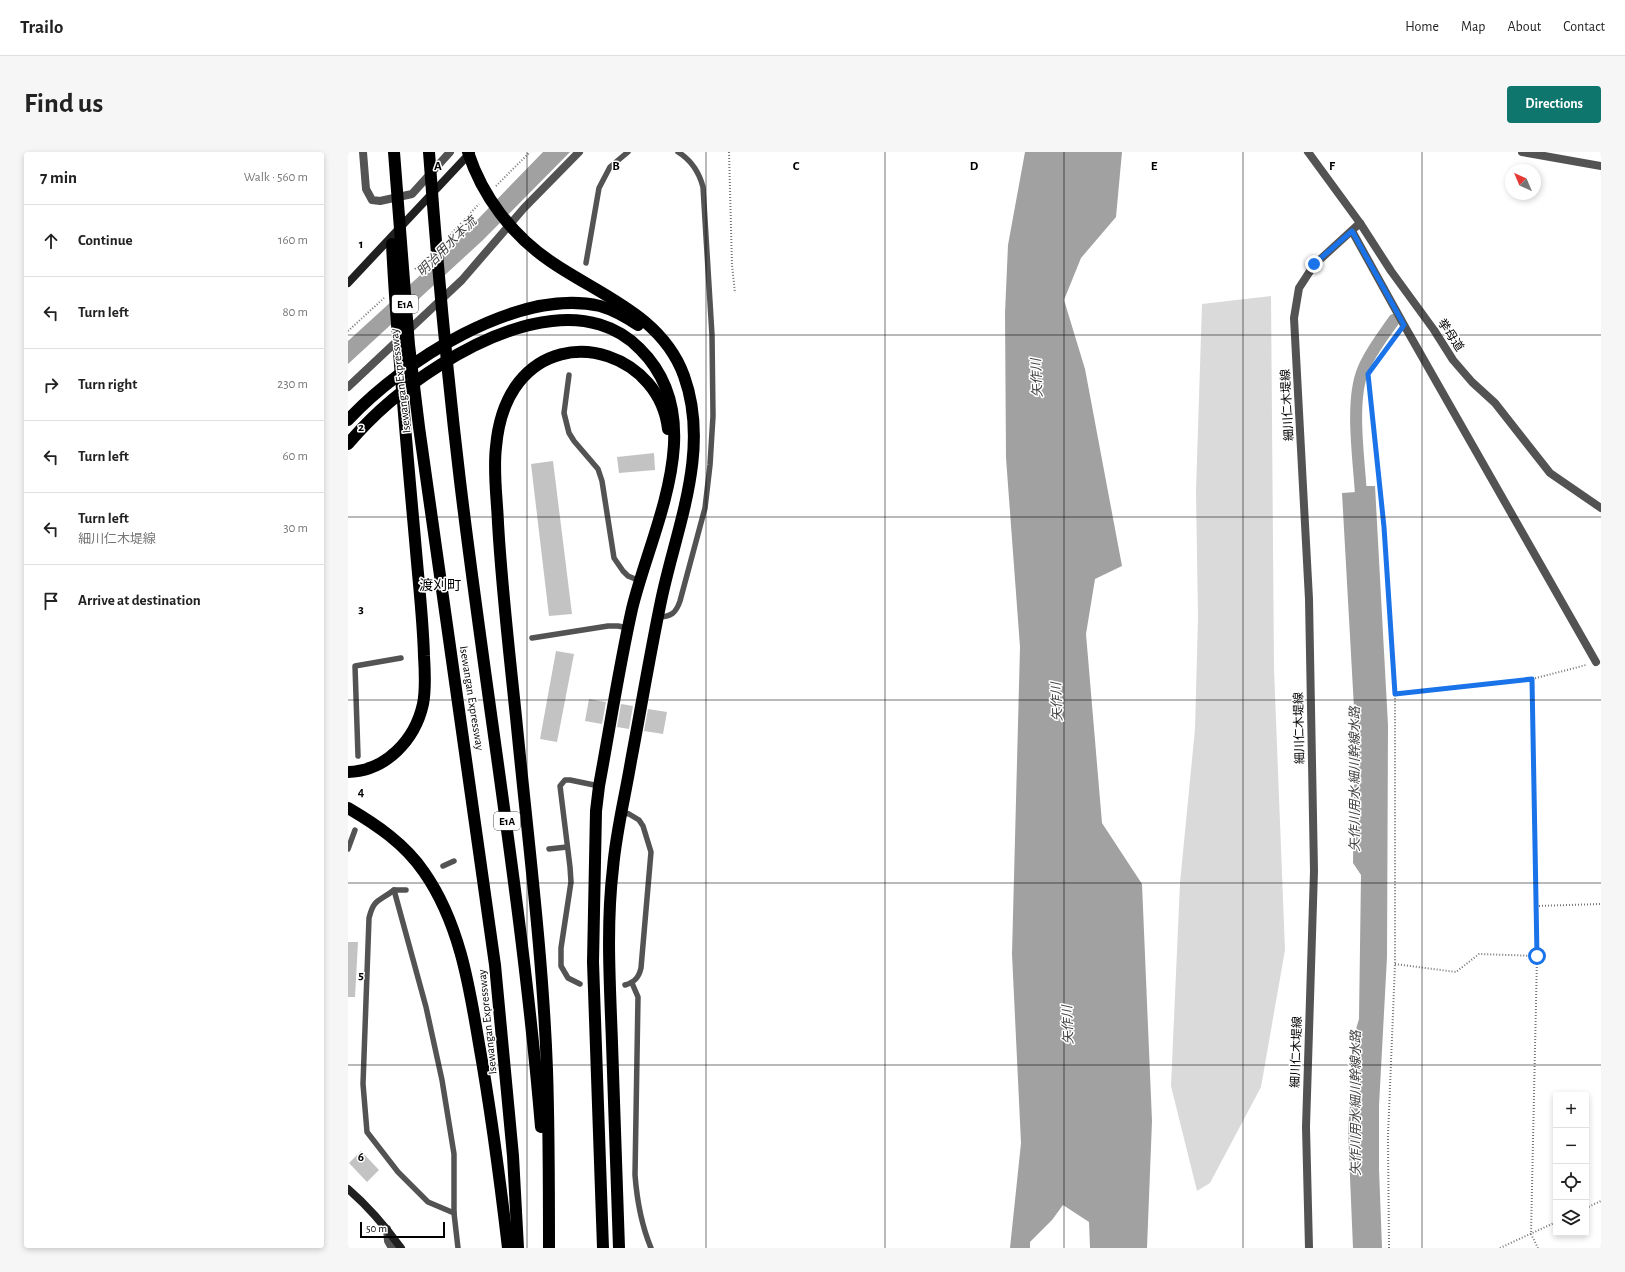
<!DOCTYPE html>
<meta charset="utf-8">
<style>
:root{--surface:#fff;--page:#f6f6f6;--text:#222;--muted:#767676;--line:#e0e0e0;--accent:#0f766e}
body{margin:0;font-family:"Alegreya Sans","Noto Sans JP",sans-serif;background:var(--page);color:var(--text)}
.controls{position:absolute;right:12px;bottom:12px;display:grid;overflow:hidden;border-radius:4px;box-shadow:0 2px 6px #0003}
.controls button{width:36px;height:36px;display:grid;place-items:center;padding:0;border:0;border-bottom:1px solid var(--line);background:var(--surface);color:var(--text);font:20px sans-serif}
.compass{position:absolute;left:1157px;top:12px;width:36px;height:36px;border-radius:50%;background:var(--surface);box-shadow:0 2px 6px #0003;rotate:316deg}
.scale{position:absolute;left:12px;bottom:10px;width:85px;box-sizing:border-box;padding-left:4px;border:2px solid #000;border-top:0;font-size:11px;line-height:14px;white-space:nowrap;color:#000;-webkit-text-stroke:3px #fff;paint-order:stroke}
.stop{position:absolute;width:12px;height:12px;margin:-9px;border:3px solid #1a73e8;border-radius:50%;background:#fff}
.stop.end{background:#1a73e8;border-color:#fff;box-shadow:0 1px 4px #0008}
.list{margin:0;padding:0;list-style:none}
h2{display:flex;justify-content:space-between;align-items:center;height:52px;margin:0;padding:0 16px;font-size:17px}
h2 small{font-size:13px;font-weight:400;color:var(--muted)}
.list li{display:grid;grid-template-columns:26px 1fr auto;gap:12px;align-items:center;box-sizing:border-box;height:72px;padding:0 16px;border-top:1px solid var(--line)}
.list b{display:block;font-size:15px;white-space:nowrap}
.list p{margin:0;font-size:13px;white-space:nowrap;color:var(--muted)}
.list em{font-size:13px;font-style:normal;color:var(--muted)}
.icon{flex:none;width:22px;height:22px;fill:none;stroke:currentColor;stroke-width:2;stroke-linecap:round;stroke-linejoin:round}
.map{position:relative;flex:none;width:1253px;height:1096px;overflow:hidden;border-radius:4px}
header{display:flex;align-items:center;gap:24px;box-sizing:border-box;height:56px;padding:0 20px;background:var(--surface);border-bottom:1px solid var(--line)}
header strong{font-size:19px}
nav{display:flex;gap:22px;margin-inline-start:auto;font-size:14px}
.intro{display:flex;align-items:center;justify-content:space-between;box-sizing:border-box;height:96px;padding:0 24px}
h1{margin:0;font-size:28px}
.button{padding:10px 18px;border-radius:4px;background:var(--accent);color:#fff;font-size:14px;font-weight:700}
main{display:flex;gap:24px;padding:0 24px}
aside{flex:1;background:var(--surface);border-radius:4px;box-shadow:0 2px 6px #0003}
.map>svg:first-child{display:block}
.green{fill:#dadada}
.water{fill:#a1a1a1}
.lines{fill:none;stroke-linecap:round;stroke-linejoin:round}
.canal{stroke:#a1a1a1;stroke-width:12}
.building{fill:#c3c3c3}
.path{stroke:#757575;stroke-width:2;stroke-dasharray:1 2;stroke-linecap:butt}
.lane{stroke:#535353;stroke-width:5.5}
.street{stroke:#535353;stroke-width:8}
.secondary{stroke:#202020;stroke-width:8}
.highway{stroke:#000;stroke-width:12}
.route{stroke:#1a73e8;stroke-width:5}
.grid{fill:none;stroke:#000;stroke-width:1;stroke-opacity:0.55}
.labels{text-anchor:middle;stroke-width:3;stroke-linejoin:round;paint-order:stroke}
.shield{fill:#fff;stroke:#4c4c4c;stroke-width:1}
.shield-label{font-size:11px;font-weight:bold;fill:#000}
.street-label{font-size:12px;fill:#000;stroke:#fff}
.water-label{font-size:13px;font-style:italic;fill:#424242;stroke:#fff}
.quarter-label{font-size:14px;fill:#000;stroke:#fff}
.grid-label{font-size:13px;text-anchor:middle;font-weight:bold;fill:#000;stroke:#fff;stroke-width:3;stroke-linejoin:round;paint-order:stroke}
</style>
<header>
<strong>Trailo</strong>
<nav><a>Home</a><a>Map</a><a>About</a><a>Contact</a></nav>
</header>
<div class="intro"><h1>Find us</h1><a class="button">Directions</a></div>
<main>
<aside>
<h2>7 min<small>Walk · 560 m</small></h2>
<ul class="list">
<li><svg class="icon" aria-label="ahead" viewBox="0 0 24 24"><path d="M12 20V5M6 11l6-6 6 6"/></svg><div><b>Continue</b></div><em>160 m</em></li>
<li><svg class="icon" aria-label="left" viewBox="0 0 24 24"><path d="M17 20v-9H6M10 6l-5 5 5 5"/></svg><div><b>Turn left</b></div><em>80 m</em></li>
<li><svg class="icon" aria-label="right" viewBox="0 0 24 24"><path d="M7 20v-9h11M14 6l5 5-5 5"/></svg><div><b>Turn right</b></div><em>230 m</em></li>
<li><svg class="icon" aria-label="left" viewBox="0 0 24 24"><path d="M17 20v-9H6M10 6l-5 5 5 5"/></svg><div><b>Turn left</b></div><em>60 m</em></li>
<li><svg class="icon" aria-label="left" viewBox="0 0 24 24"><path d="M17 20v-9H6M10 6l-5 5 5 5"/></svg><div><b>Turn left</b><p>細川仁木堤線</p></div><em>30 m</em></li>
<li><svg class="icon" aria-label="arrive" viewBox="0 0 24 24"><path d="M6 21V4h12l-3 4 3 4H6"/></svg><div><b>Arrive at destination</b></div></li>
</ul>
</aside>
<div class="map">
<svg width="1253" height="1096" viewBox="0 0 1253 1096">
<rect width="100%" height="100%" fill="#fff"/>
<path class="green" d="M923 144 926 517 937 798 913 935 862 1031 849 1039 823 934 832 731 847 577 850 466 848 339 854 152Z"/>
<g class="water">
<path d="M195 0H222L135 88 0 212V189L101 97Z"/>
<path d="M677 0H774L768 65 733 106 716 148 737 217 774 414 747 427 738 482 754 671 794 732 804 969 799 1096H742L741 1070 715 1053 704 1068 682 1090V1096H662L673 991 664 802 672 495 658 306 657 161 660 93Z"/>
<path d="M1017 327 1018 334H1027L1040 573 1039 805 1031 954V1017L1034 1096H1005L1000 978 1008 877 1011 867 1013 723 1005 711 1007 574 994 341 1008 340 1007 328Z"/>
</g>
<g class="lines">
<path class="canal" d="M1013 343C1011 307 1002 250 1015 218 1022 200 1035 184 1046 168"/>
</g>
<g class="building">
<path d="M306 301 307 318 271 321 269 305Z"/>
<path d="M205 309 224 462 201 464 183 312Z"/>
<path d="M208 499 226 502 209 590 192 587Z"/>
<path d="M241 547 258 550 254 572 237 569Z"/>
<path d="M273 552 285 554 281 577 269 575Z"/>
<path d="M300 557 319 560 315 582 296 579Z"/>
<path d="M0 790H10L7 845H0Z"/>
<path d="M13 999 31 1018 19 1030 1 1011Z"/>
</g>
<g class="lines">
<g class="path">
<path d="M381 0 384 113 387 141"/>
<path d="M148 34 182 0"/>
<path d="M100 85 131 52"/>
<path d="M67 117 78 106"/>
<path d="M0 179 36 146"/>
<path d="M1184 527 1189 804 1183 1082 1190 1096"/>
<path d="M1047 542 1184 527 1238 513"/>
<path d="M1188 754 1253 752"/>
<path d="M1047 812 1108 820 1131 802 1189 804"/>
<path d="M1238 1056 1253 1049"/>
<path d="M1041 1096 1040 984 1047 812V542L1036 375 1020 222 1050 180"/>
<path d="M1152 1096 1208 1070"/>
</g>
<g class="lane">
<path d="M238 111 251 36 262 15 280 0"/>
<path d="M221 223 216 261 221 281 226 289 250 317 254 329 266 406 275 419 280 424 292 429"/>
<path d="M310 465C323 465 328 461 332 449L357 356 362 313 365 264 364 183 355 35C351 20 343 8 330 0"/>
<path d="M184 486 260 474H270L280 476"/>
<path d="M10 604 7 514 53 506"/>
<path d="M274 660 281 662 291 668 295 674 303 700 293 816C291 825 287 830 277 833"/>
<path d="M0 697 7 678"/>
<path d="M201 697 219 695"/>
<path d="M95 714 106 709"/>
<path d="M46 738C31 750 26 746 21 766L15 932 19 980 50 1020 80 1050 106 1061"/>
<path d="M58 738H46L78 855 94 928 106 1002V1061L110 1096"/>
<path d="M284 831 290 845 287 1023C289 1049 293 1072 303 1096"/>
<path d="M232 832 220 826 213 814V796L223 730 222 715 212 634 217 628H222L251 634"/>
</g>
<g class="street">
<path d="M15 0 18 37 24 48 32 49 64 42 102 0"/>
<path d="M960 0 1012 71 1043 119 1086 178 1105 208 1124 230 1147 251 1202 321 1253 356"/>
<path d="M1174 0 1253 14"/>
<path d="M1004 79 1056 173 1248 510"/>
<path d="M0 235 114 128 176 56 231 0"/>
<path d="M39 1077 40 1089 44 1096"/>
<path d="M961 1096 958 975 966 719 961 447 946 166 951 136 966 113 1012 71"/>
</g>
<g class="secondary">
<path d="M0 131 123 0"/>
<path d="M0 1037C21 1055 37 1074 53 1096"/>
</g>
<g class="highway">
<path d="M46 0 61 193 71 275 147 813 165 1004 170 1096"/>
<path d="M81 0C89 110 99 220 112 329 138 545 175 759 193 975"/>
<path d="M120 0C134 44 164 83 202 109 251 143 314 163 336 224 363 299 328 376 313 449 302 502 293 556 283 609 277 645 268 680 265 716 258 774 262 833 264 891 266 959 269 1028 271 1096"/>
<path d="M0 268C54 210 169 135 252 154 266 158 278 165 290 173"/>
<path d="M0 292C46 237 132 177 204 169 237 165 269 173 292 197 364 268 303 377 284 457 271 515 262 575 251 634L248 659 245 810 255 1096"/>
<path d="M0 620C38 619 67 588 75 552 78 537 77 520 76 504 75 469 71 434 68 399 59 297 49 194 44 92"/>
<path d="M0 656C29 673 57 692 76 720 111 770 121 832 131 892 143 959 152 1028 160 1096"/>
<path d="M201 1096C201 1037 201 977 199 918 195 807 181 696 170 585 163 514 154 442 150 371 149 346 145 320 148 295 150 272 156 249 171 230 218 171 312 205 320 277"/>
</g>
</g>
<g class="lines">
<path class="route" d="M966 112 1004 79 1056 173 1020 222 1036 375 1047 542 1184 527 1189 804"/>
</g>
<path class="grid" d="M179 0V1096M358 0V1096M537 0V1096M716 0V1096M895 0V1096M1074 0V1096M0 183H1253M0 365H1253M0 548H1253M0 731H1253M0 913H1253"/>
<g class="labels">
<g class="shield">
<rect x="44" y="143" width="26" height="18" rx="3"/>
<rect x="146" y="660" width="26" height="18" rx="3"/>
</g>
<g class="shield-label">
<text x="57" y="156">E1A</text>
<text x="159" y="673">E1A</text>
</g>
<g class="street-label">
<text transform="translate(1103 183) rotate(56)" y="4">挙母道</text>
<text transform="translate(52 229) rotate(-97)" y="4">Isewangan Expressway</text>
<text transform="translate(939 253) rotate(-93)" y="4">細川仁木堤線</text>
<text transform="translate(124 546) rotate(81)" y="4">Isewangan Expressway</text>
<text transform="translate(951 576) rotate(-91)" y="4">細川仁木堤線</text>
<text transform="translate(139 870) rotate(-96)" y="4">Isewangan Expressway</text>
<text transform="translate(948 900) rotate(-88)" y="4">細川仁木堤線</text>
</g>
<g class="water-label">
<text transform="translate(98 94) rotate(-45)" y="5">明治用水本流</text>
<text transform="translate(688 226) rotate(-93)" y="5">矢作川</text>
<text transform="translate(708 550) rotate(-92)" y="5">矢作川</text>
<text transform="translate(1006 627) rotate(-90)" y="5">矢作川用水 細川幹線水路</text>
<text transform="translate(719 873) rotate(-92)" y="5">矢作川</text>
<text transform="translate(1007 951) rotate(-90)" y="5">矢作川用水 細川幹線水路</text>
</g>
<g class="quarter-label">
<text x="92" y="438">渡刈町</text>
</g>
</g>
<g class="grid-label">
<text x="90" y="18">A</text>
<text x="268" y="18">B</text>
<text x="448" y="18">C</text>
<text x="626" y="18">D</text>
<text x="806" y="18">E</text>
<text x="984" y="18">F</text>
<text x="13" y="96">1</text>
<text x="13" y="279">2</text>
<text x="13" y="461">3</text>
<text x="13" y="644">4</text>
<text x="13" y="827">5</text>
<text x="13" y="1009">6</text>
</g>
</svg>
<div class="controls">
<button>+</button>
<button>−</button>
<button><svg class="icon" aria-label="locate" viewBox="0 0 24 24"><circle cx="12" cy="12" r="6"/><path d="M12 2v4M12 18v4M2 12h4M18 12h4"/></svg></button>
<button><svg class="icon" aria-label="layers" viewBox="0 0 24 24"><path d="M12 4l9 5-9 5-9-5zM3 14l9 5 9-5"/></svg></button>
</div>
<svg class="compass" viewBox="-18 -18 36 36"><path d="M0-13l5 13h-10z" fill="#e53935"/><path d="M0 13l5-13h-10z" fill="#767676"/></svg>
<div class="scale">50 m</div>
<div class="stop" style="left:1189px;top:804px"></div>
<div class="stop end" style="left:966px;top:112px"></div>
</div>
</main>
